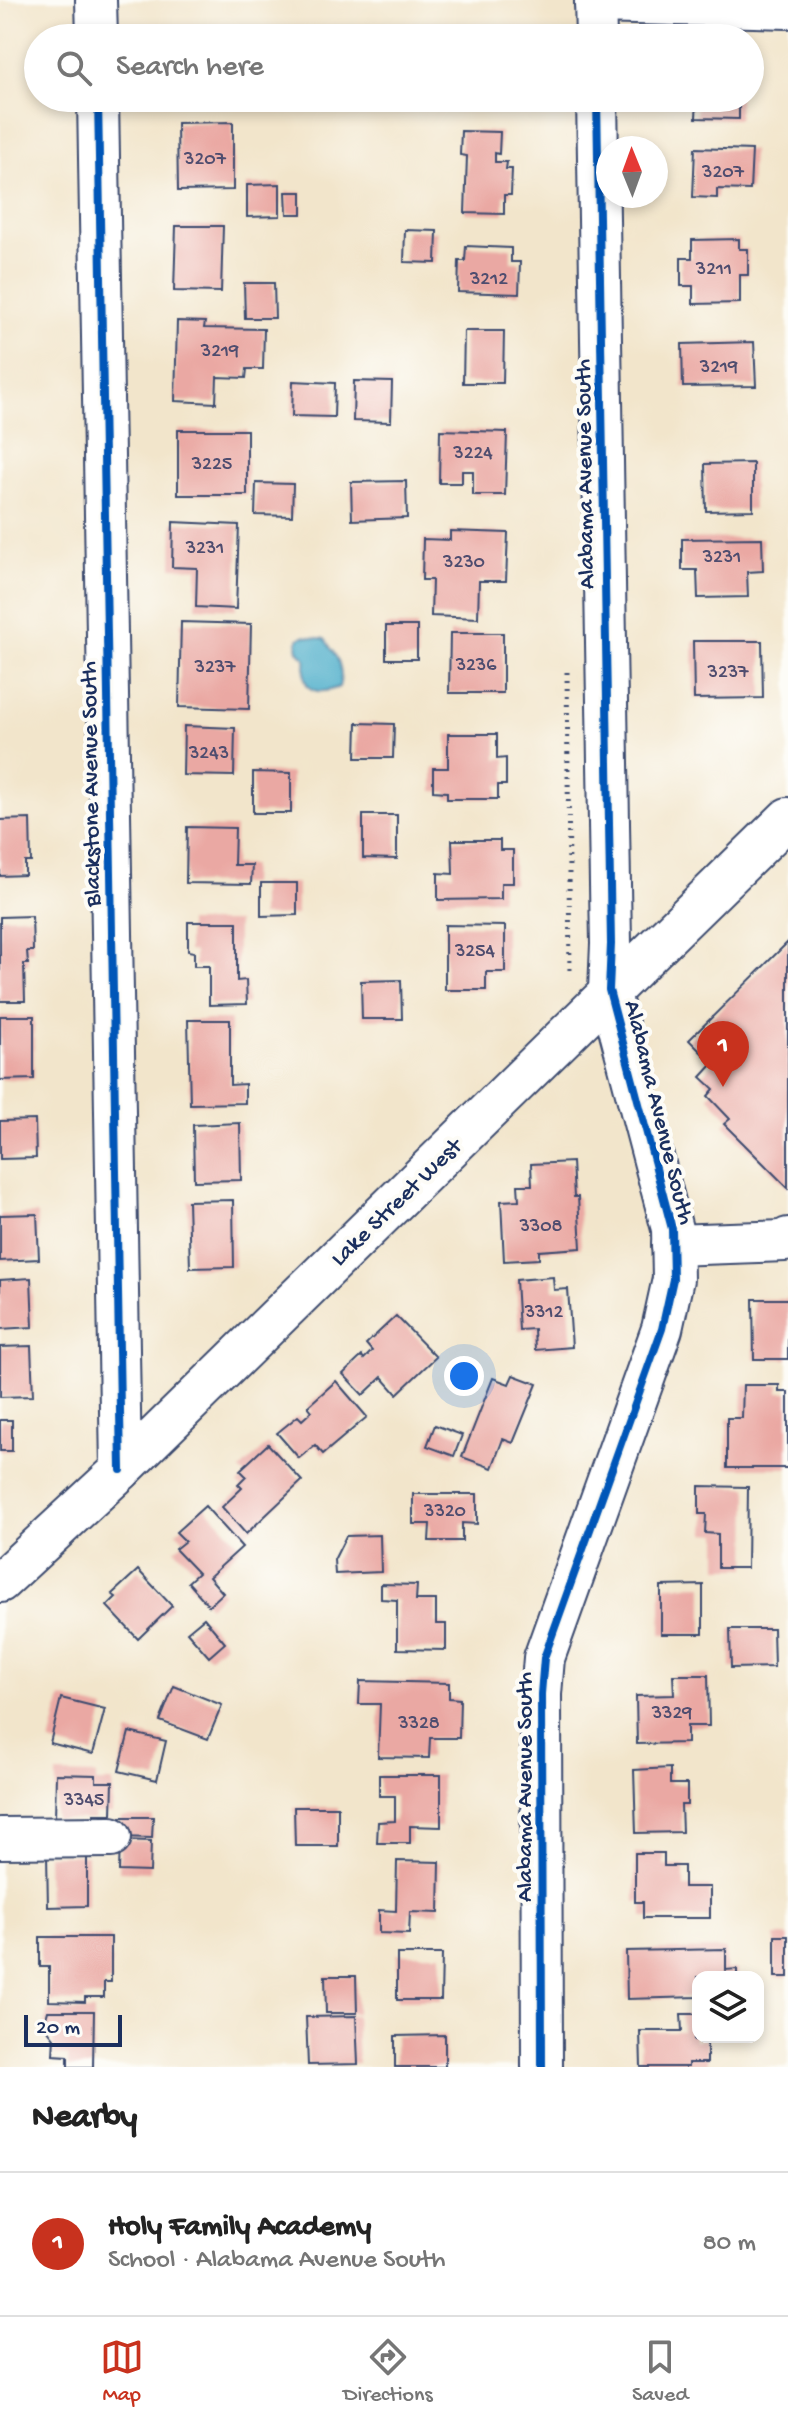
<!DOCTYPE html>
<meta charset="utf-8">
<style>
:root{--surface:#fff;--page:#f6f6f6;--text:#222;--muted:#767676;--line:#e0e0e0;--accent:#c8321e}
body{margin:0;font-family:"Gochi Hand",sans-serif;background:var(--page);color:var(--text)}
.controls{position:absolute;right:24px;bottom:24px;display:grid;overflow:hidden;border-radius:16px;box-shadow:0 4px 12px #0003}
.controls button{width:72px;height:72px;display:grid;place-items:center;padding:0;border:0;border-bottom:2px solid var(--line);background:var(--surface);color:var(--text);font:40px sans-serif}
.compass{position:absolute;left:596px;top:136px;width:72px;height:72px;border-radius:50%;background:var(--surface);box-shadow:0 4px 12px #0003;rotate:359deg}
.scale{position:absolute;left:24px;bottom:20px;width:98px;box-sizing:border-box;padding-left:8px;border:4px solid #1b2f5e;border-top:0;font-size:22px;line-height:28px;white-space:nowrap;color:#1b2f5e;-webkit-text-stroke:6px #fdfcf7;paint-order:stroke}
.you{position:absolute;left:464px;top:1376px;width:28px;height:28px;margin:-20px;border:6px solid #fff;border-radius:50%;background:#1a73e8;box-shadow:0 0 0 12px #1a73e833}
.badge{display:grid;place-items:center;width:52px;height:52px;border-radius:50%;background:var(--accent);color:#fff;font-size:26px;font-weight:700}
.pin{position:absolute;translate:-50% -66px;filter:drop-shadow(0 2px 4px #0008)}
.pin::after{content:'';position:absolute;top:42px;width:28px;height:24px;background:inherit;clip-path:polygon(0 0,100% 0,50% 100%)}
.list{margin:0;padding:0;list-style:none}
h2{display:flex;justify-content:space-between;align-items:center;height:104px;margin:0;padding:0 32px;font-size:34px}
h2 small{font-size:26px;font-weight:400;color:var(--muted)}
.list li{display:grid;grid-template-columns:52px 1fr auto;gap:24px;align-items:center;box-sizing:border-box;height:144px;padding:0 32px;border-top:2px solid var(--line)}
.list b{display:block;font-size:30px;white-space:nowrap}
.list p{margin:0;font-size:26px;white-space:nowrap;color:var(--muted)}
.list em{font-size:26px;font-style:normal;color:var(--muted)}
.icon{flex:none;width:44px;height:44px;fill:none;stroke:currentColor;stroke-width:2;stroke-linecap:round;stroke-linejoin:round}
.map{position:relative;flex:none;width:788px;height:2067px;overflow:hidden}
.search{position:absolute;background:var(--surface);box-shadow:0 4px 12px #0003;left:24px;right:24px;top:24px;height:88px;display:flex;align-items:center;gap:20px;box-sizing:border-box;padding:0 28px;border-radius:44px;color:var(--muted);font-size:30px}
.sheet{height:248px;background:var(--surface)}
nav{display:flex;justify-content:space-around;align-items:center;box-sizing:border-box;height:112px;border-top:2px solid var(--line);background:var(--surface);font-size:22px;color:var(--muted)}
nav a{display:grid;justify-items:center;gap:4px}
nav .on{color:var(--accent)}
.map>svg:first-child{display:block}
.water{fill:#4badca;stroke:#336e94;stroke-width:2}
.building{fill:#eaa8a3}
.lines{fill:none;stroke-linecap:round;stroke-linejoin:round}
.minor-casing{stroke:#3b4a6e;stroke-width:44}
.path{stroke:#3b4a6e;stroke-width:5;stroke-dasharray:2 6;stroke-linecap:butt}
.minor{stroke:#fff;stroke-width:40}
.cycleway-casing{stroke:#fdfcf7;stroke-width:13}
.cycleway{stroke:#0057b8;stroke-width:8}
.labels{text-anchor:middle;stroke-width:8;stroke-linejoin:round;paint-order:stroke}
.number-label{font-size:20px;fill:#4f4d6f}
.street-label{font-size:24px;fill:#1b2f5e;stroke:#fdfcf7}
</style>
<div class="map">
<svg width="788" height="2067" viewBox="0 0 788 2067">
<rect width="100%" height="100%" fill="#fdfcf7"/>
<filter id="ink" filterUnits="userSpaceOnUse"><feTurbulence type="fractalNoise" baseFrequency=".0125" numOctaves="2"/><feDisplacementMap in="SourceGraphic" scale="16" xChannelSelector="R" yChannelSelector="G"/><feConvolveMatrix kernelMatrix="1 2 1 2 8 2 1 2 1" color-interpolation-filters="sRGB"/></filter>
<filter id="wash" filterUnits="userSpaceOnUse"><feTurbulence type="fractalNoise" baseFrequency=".006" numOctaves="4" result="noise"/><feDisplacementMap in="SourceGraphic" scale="32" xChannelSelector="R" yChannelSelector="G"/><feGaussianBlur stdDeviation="1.8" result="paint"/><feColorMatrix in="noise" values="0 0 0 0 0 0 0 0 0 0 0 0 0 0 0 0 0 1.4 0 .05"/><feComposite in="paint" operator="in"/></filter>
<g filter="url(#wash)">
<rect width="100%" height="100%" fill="#f2e5cb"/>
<path class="water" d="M303 636 325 639C336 656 345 667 339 687 327 692 309 696 305 679 304 672 306 665 305 658 298 652 296 650 298 640Z"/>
<g id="blocks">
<g class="building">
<rect x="169" y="30" width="48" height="8"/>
<path d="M697 98H739V119L696 118Z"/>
<path d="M233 122V190L178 191 177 123Z"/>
<path d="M461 131 500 132 499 154 495 153V162H507L506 169H512L511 195H504V214L465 213 467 156 460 155Z"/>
<path d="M695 148 752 150 750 190 717 189V198L693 197Z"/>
<path d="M280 184V216L247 217V185Z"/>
<path d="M286 192H302V214H287Z"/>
<path d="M176 226H223L221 292 174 291Z"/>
<path d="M405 230 437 231 436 263 404 262Z"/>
<path d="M739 239V249H748V275H740V303L693 304V286H681V258H692V240Z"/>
<path d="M466 246 511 248V262H520L519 294 458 292 459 261H465Z"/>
<path d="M244 283H274L275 318H245Z"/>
<path d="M177 321 205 322 204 328 264 329 263 369H247L246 378 217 377 216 403 175 401Z"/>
<path d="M464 331H504L503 383H463Z"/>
<path d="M754 342 756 386 683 387 682 344Z"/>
<path d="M293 381 335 383 334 417 292 416Z"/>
<path d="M354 381 392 382 391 422 353 421Z"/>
<rect x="178" y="430" width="69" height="65"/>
<path d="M440 430 507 432 505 495H473V471H462V483H439Z"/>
<path d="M753 463V510L706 511 705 464Z"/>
<path d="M406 481 407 518 352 520 351 482Z"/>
<path d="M256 483 293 484 292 516 255 515Z"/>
<path d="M173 522 239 525 236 609 196 607 197 568 172 567Z"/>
<path d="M450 531 508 533 506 581H479L478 618 431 616 432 580H422L423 539 450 540Z"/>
<path d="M762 538 763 571 747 572 748 597 698 598 697 570H682V539Z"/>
<path d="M181 622 251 624 249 709 179 707Z"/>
<rect x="386" y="626" width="31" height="33"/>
<path d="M450 633H503V693H449Z"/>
<path d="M693 641H762L763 698 694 699Z"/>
<path d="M357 723 394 724 393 758H356Z"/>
<path d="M184 726 235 728 234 776 183 775Z"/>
<path d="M448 734H497V759L506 758V785H498V799H447V792L433 791V768H448Z"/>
<path d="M253 772 291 773V813H253Z"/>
<path d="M363 815H397V859L363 858Z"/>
<path d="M30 819 31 862H25V875L0 876V820Z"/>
<path d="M187 827 235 828 234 865H252L251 884 186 883Z"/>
<path d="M452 840H500V850H513V883H501V899L438 900V873L453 874Z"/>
<path d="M261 883H297V915L261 916Z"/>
<path d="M32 916 33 951H27L28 964H24L25 1001H0V917Z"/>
<path d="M188 922H237V981L246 980 247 1004 209 1005V966H194V952L188 951Z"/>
<path d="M445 925 505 926V972H486V990H445Z"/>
<path d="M788 942V1188L724 1124 730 1119 708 1096 714 1089 701 1077 713 1064 689 1040Z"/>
<path d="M401 980 402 1019H362L361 981Z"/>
<path d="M0 1016H34V1079L0 1080Z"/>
<path d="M188 1020H230V1085L245 1084V1103L190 1104Z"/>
<path d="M35 1120 36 1158 0 1159V1121Z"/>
<path d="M240 1123 241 1180 194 1181 193 1125Z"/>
<path d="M572 1162 574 1197H578L581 1248 539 1251V1259L504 1261 501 1201 519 1200 518 1185H532L531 1164Z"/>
<path d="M233 1200 234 1267 190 1268 188 1201Z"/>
<path d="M37 1214 39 1259 0 1261V1215Z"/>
<path d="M553 1277 554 1290 568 1289 572 1347 535 1350 534 1329 519 1330 516 1280Z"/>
<path d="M31 1278 33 1327 0 1329V1280Z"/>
<path d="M753 1299H788V1359H754Z"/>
<path d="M396 1316 436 1357 397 1394 382 1377 363 1395 343 1374 362 1356 364 1359 372 1351 366 1344Z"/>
<path d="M31 1346 33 1396 0 1397V1347Z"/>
<path d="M513 1375 537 1384 513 1443 503 1439 492 1468 462 1457 493 1378 509 1384Z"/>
<path d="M336 1381 367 1417 323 1454 315 1445 299 1458 277 1433 298 1416 302 1420 312 1411 308 1406Z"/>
<path d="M743 1385H779V1392H788V1468H727V1418H742Z"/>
<rect x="0" y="1420" width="12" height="31"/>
<path d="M435 1425 462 1435 454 1456 427 1446Z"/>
<path d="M268 1444 302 1481 246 1534 222 1507 242 1488 238 1484 246 1476 240 1470Z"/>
<path d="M699 1486 748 1487 747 1568H718V1534L705 1533 706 1514H699Z"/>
<path d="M413 1494H477V1524L462 1523V1541H429L430 1524H413Z"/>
<path d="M205 1506 242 1547 209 1577 223 1593 209 1606 188 1582 198 1573 175 1549 185 1541 176 1532Z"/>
<path d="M380 1535 381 1572 335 1574 334 1560 346 1536Z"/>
<path d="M138 1570 172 1606 138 1639 107 1606 116 1597 112 1594Z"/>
<path d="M381 1584 417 1585 416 1600H436V1624H446V1650L397 1649V1600L381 1599Z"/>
<path d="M703 1585V1634H661V1586Z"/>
<path d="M204 1618 225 1643 209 1657 187 1632Z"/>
<path d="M730 1629H773L774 1667 731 1668Z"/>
<path d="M673 1675H708L709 1726H687V1743L637 1744 636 1696 674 1695Z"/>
<path d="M360 1681 449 1683V1698L460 1699 459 1738H430L429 1758 378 1757 380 1704H359Z"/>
<path d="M174 1686 222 1705 208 1739 160 1721Z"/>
<path d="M61 1698 105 1709 93 1754 50 1743Z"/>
<path d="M129 1732 166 1741 157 1780 119 1771Z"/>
<path d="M670 1768V1784H687V1805H681L682 1832 636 1833 634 1770Z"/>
<path d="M56 1774 96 1775V1782H113L112 1814H94V1820L55 1819Z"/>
<path d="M379 1775H441V1827L410 1826V1843H377L378 1822 395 1821V1796H379Z"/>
<path d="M294 1807H338V1846H295Z"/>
<path d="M121 1817H153L152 1838 120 1837Z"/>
<path d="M120 1840 151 1841 150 1872 119 1871Z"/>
<path d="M635 1853H664V1866H684V1887H710V1918H643V1902H635Z"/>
<path d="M47 1855H87V1906L48 1907Z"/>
<path d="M397 1861 440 1862 439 1913 410 1912 409 1934 379 1933V1910L396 1911Z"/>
<rect x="775" y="1936" width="13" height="41"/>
<path d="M40 1937H111V1982H104V1997H85V2002L49 2001V1967H40Z"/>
<path d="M726 1949V1970L737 1969V1977H698V1997L627 1999 626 1951Z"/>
<path d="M397 1954H442L441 2000H397Z"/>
<path d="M325 1976H356L357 2013H326Z"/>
<path d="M48 2011H94L93 2067H68V2056L53 2055 54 2038 44 2025Z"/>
<path d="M681 2014H698V2035H694V2040H707V2063H688V2067H641L640 2031H682Z"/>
<path d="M356 2016 358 2064 308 2065 306 2017Z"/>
<path d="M445 2035V2067H395V2036Z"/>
</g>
</g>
</g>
<g filter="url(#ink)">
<use href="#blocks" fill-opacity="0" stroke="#3b4a6e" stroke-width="2"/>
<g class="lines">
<defs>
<g id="minor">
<path d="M96 0 97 38"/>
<path d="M595 0 596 38"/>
<path d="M595 3 788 8"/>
<path d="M98 98 121 1470"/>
<path d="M672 1245 785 1241 788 1238"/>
<path d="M0 1582 121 1470 788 818"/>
<path d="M0 1838 111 1837"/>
<path d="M542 2067 541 1694 544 1658 662 1329 673 1279 672 1229 609 990 611 944 597 98"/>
</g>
</defs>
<use href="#minor" class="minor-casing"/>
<path class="path" d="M567 672 570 974"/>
<use href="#minor" class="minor"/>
<defs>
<g id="cycleway">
<path d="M98 98 121 1470"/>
<path d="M542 2067 541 1694 544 1658 662 1329 673 1279 672 1229 609 990 611 944 597 98"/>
</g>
</defs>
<use href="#cycleway" class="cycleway-casing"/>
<use href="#cycleway" class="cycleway"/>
</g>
</g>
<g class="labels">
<g class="number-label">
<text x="205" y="164">3207</text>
<text x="723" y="177">3207</text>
<text x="714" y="274">3211</text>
<text x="489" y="284">3212</text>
<text x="220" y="356">3219</text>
<text x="719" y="372">3219</text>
<text x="473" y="458">3224</text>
<text x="212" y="469">3225</text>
<text x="205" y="553">3231</text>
<text x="722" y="562">3231</text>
<text x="464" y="567">3230</text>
<text x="476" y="670">3236</text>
<text x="215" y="672">3237</text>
<text x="728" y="677">3237</text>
<text x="209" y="758">3243</text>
<text x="475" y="956">3254</text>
<text x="541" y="1231">3308</text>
<text x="544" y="1317">3312</text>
<text x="445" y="1516">3320</text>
<text x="672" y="1718">3329</text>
<text x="419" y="1728">3328</text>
<text x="84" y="1805">3345</text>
</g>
<g class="street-label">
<text transform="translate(583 474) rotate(-91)" y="8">Alabama Avenue South</text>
<text transform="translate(89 784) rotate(-91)" y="8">Blackstone Avenue South</text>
<text transform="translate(661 1112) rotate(76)" y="8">Alabama Avenue South</text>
<text transform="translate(395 1201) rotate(-44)" y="8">Lake Street West</text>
<text transform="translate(523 1787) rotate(-90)" y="8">Alabama Avenue South</text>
</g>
</g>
</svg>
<div class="controls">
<button><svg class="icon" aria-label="layers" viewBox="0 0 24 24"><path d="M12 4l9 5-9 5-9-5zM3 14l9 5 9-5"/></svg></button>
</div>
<svg class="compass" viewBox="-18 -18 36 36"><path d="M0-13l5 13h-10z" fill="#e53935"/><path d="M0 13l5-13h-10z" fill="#767676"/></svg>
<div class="scale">20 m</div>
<div class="you"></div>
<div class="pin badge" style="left:723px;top:1087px">1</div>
<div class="search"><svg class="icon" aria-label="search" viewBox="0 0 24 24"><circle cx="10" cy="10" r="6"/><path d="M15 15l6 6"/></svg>Search here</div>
</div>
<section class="sheet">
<h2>Nearby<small></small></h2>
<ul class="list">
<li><span class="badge">1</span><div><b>Holy Family Academy</b><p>School · Alabama Avenue South</p></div><em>80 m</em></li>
</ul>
</section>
<nav>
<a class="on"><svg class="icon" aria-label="map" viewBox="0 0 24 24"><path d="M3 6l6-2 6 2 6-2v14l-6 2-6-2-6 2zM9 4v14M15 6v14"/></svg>Map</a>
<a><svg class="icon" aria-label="directions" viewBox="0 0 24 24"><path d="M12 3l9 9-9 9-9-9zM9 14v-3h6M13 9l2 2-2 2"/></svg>Directions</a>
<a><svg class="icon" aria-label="saved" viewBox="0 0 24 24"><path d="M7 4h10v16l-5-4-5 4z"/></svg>Saved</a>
</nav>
